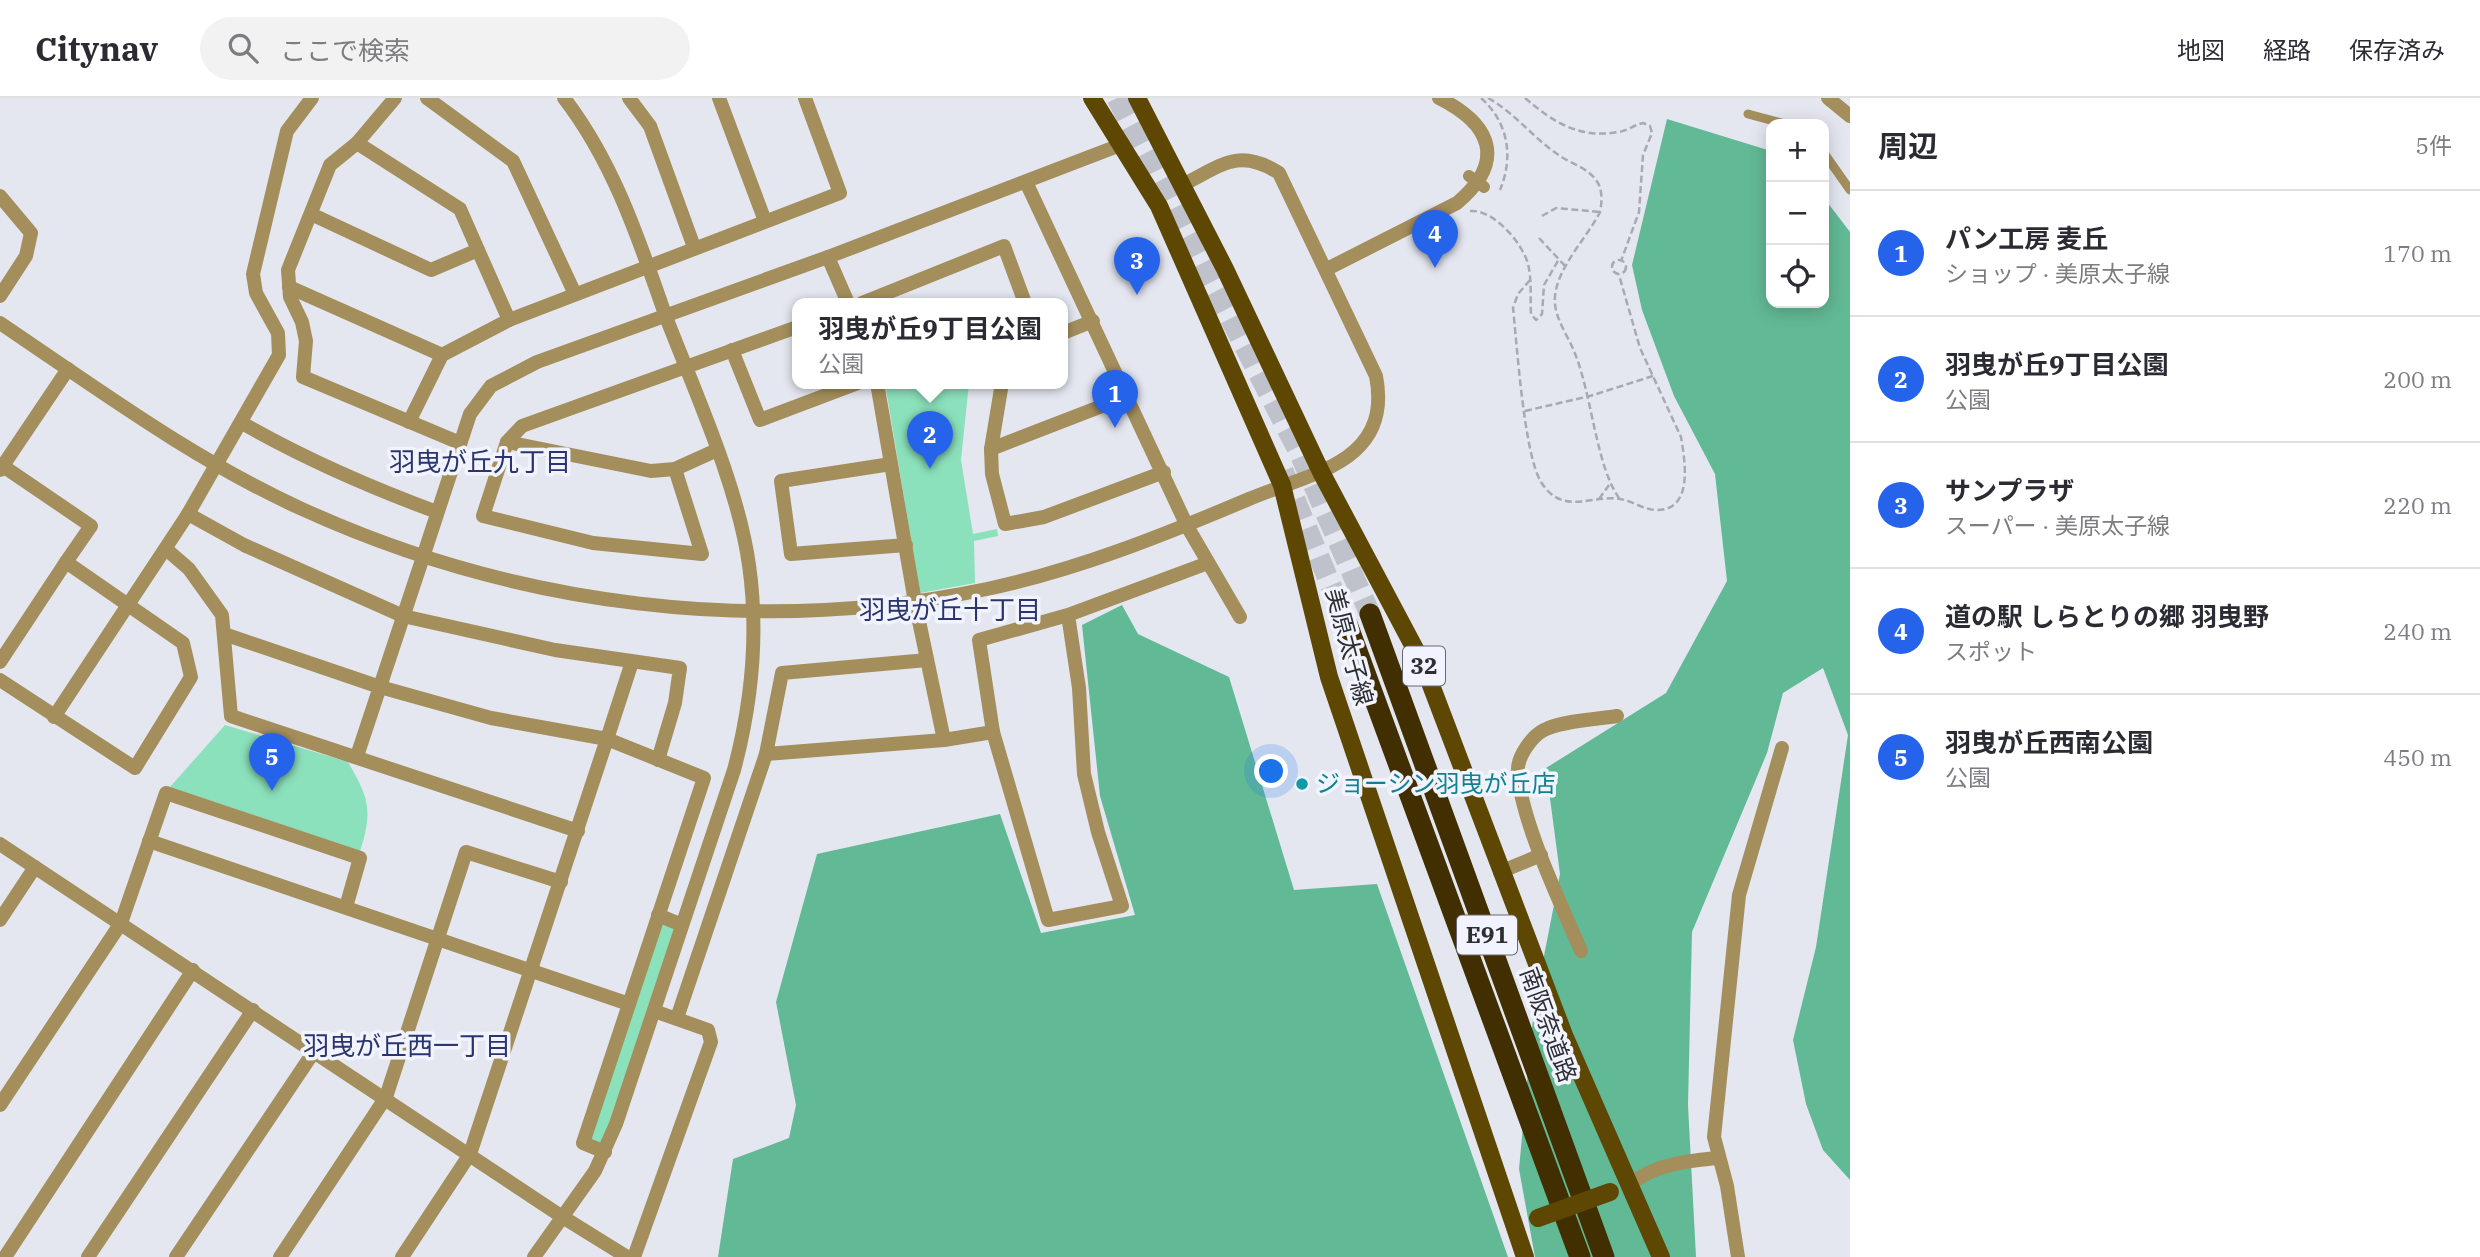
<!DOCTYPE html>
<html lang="ja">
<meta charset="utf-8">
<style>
:root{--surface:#fff;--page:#f2f2f3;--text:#2b2b33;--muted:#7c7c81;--line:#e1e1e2;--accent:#2563eb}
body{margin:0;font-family:"IBM Plex Serif","Noto Sans JP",serif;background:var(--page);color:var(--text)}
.controls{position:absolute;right:21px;top:21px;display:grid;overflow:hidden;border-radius:14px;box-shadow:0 4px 18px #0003}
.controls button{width:63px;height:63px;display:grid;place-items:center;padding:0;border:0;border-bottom:2px solid var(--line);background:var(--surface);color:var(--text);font:35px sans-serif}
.you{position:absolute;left:1272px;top:674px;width:24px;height:24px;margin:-18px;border:5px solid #fff;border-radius:50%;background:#1a73e8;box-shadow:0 0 0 10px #1a73e833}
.badge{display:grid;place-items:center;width:46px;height:46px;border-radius:50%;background:var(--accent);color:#fff;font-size:23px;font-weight:700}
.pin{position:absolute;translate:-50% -58px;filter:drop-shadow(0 2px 4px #0008)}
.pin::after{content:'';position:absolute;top:37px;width:24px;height:21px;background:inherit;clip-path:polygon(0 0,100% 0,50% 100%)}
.popup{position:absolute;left:792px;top:200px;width:276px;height:91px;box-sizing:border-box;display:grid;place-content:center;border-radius:14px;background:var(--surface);filter:drop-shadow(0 2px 5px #0005);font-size:23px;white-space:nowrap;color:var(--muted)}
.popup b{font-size:26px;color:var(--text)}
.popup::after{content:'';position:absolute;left:50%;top:100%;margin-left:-14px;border:14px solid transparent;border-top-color:var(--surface)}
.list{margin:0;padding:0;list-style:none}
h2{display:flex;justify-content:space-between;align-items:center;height:91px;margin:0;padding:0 28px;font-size:30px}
h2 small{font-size:23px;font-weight:400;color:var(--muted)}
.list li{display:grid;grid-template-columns:46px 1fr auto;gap:21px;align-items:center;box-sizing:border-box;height:126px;padding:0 28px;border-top:2px solid var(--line)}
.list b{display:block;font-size:26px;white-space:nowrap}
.list p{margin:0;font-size:23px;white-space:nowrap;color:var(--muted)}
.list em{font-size:23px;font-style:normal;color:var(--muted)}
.icon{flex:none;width:38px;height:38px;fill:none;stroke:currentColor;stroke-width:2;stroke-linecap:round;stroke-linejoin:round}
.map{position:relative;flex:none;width:1850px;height:1159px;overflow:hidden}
header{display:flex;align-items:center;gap:42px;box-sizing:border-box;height:98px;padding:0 35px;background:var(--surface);border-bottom:2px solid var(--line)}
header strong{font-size:33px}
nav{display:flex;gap:38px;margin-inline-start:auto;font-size:24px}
.search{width:490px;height:63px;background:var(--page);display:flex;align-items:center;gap:18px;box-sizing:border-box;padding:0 24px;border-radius:38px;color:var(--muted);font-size:26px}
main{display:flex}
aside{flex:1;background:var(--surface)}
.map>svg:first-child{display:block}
.green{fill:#8be1bb}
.forest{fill:#62b995}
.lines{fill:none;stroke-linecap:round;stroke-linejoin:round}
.motorway-tunnel{stroke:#bfc2ca;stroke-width:21;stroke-dasharray:21 10;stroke-linecap:butt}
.path{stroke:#a8aab2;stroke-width:2.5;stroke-dasharray:7 3.5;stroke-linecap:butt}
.service{stroke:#a48e5c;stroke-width:9}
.pedestrian{stroke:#a48e5c;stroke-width:12}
.minor{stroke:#a48e5c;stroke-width:14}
.tertiary{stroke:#a48e5c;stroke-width:14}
.primary{stroke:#5e4603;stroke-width:18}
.motorway{stroke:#412f01;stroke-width:21}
.primary-bridge{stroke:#5e4603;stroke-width:18}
.culture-dot{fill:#0f9aa8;stroke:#f1f4fe;stroke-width:2.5}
.labels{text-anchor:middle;stroke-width:7;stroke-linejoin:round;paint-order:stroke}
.shield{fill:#f1f4fe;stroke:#68696e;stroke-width:2}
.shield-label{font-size:23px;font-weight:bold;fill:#2d2e31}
.street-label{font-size:24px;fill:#2d2e31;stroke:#f1f4fe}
.culture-label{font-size:24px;fill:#0d838f;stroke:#f1f4fe;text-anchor:start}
.neighbourhood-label{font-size:26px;fill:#2b346d;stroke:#f1f4fe}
</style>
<header>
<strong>Citynav</strong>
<div class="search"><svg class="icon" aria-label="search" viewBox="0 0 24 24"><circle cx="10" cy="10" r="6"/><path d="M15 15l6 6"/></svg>ここで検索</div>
<nav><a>地図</a><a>経路</a><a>保存済み</a></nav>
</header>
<main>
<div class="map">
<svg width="1850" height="1159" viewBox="0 0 1850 1159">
<rect width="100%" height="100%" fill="#e4e7f0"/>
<g class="green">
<path d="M885 285H969L961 362 973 436 997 431 998 438 974 443 975 485 920 495Z"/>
<path d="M225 627 348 664C369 700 373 713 360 753L170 689Z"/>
<path d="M667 824 674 831 603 1044 595 1046 590 1041 661 827Z"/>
</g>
<g class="forest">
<path d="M1667 21 1771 53V205H1824V100L1850 134V1082L1823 1052 1806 1006 1793 942 1816 849 1848 637 1823 570 1783 595 1767 655 1692 834 1688 1007 1696 1159H1535L1519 1071 1534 909 1560 776 1546 670 1666 595 1727 483 1715 376 1674 298 1642 212 1632 167Z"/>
<path d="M1122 507 1138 536 1229 579 1294 792 1377 786 1508 1159H718L733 1061 789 1040 796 1007 776 904 817 756 1000 716 1041 835 1135 817 1100 698 1082 527Z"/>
</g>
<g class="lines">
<g class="motorway-tunnel">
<path d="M1117 0 1300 356 1370 516"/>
<path d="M1283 373 1347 526"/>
</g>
<g class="path">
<path d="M1481 0C1508 24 1514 58 1500 92"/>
<path d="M1488 0C1517 16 1536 44 1565 61 1576 67 1589 72 1596 82 1603 91 1602 104 1600 114 1587 140 1558 168 1555 198 1553 218 1567 236 1574 253 1592 296 1596 368 1619 400"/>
<path d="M1525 0C1553 24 1579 41 1618 34 1627 33 1634 27 1643 25L1650 28 1652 35 1643 57 1639 114 1621 163"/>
<path d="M1470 113C1493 111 1522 144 1528 166 1532 182 1530 199 1531 216L1536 222 1542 216 1544 187 1559 161"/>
<path d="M1542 118 1556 110 1600 114"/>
<path d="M1539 140 1567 170"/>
<circle cx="1619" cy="169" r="7"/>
<path d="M1530 182 1518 196 1513 210C1517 247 1524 356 1541 384 1563 419 1592 396 1620 401 1632 403 1643 411 1655 412 1694 414 1685 363 1681 339L1640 250 1619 177"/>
<path d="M1525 313 1590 298 1653 278"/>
<path d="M1599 401 1609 387"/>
</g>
<g class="service">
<path d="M1748 16 1785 26"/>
<path d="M1824 55 1850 92"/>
</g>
<path class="pedestrian" d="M1469 78 1484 89"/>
<g class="minor">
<path d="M395 0 357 45 330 67 288 172 290 199 302 224 306 243 303 279 460 345"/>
<path d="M427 0 513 63 575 196"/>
<path d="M564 0C614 65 639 142 666 219"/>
<path d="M629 0 650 28 694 149"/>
<path d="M719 0 765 123"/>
<path d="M1828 0 1850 18"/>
<path d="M357 45 460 111 478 152"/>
<path d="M1026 84 1187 428 1240 519"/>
<path d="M0 98 31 135 26 158 0 198"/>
<path d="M311 116 431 172 478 152 509 222"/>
<path d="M828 159 848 205"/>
<path d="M289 189 442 257"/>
<path d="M862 205 1004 148 1025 205"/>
<path d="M1063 235 1093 223"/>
<path d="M732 252 760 322 858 285"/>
<path d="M877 285 915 504 944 642"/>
<path d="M1002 285 991 351 992 376 1005 426 1044 419 1164 374"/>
<path d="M409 324 442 257 509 222 840 95 805 0"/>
<path d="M242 325C305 361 369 389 437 414"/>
<path d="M507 344 483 418 593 445 702 456 675 371"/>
<path d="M991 351 1128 298"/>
<path d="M717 352 675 371 651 373 507 344 522 328 797 229"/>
<path d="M891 366 781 383 791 456 906 447"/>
<path d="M3 368 91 428 66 464"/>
<path d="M188 416 244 447 403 518 555 552 680 570 675 605 658 662"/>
<path d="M166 451 189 471 222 517 231 618 578 733"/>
<path d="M1068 517 1079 590 1084 676 1098 734 1122 808 1048 822 993 634 979 542 1068 517 1208 465"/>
<path d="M224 536 380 589 491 620 607 641 632 564"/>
<path d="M0 564 66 464 183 545 191 579 135 670 0 582"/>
<path d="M54 619 188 416 279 257 278 235 256 195 253 176 287 33 312 0"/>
<path d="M766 656 944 642 993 634"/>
<path d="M357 658 423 459"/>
<path d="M149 743 629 906"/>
<path d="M1500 774 1541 757"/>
<path d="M658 817 682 827"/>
<path d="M0 822 35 769"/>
<path d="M1581 853C1562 808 1518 717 1518 671 1518 658 1532 638 1544 632 1560 623 1598 621 1617 618"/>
<path d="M677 920 766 656 782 575 927 562"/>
<path d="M0 1007 121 825 166 695 360 760 346 809"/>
<path d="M561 1118 627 1159"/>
<path d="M5 1159 193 872"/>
<path d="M88 1159 253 912"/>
<path d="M176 1159 315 952"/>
<path d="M280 1159 386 999 466 754 561 784"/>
<path d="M402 1159 470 1056 607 641 704 680 583 1045 605 1054"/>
<path d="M634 1159 711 944 708 932 654 913"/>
<path d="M1738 1159 1727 1088 1714 1039 1739 797 1782 650"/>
</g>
<g class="tertiary">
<path d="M1327 171 1457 105C1507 63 1491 26 1439 0"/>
<path d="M0 225C98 291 194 362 302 411 514 508 757 539 987 491 1077 472 1164 437 1249 401 1310 375 1393 365 1376 278L1279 75C1238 49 1221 68 1182 87"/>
<path d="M0 372 68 271"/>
<path d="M423 459 470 316 491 288 537 264 828 159 1123 46"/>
<path d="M0 746 561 1118"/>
<path d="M1631 1086C1654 1066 1688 1063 1717 1060"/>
<path d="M534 1159 595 1073 616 1026 734 672C752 604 759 537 749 467 738 388 695 294 666 219"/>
</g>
<g class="primary">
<path d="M1092 0 1159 108 1282 387 1329 579 1525 1159"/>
<path d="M1137 0 1225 171 1321 374 1423 566 1564 937 1661 1159"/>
</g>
<g class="motorway">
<path d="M1370 516 1604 1159"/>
<path d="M1347 526 1580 1159"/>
</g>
<path class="primary-bridge" d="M1538 1120 1610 1094"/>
</g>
<circle class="culture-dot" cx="1302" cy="686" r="7"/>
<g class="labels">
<g class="shield">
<rect x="1403" y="548.5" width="42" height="39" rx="5"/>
<rect x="1457" y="817.5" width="60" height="39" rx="5"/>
</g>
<g class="shield-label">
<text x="1424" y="576">32</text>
<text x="1487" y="845">E91</text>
</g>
<g class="street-label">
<text transform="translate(1349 549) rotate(75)" y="8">美原太子線</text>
<text transform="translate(1548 927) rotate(70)" y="8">南阪奈道路</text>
</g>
<g class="culture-label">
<text x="1316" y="694">ジョーシン羽曳が丘店</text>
</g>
<g class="neighbourhood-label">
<text x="480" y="373">羽曳が丘九丁目</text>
<text x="950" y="521">羽曳が丘十丁目</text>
<text x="407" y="957">羽曳が丘西一丁目</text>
</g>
</g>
</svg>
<div class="controls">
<button>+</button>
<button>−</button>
<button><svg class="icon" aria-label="locate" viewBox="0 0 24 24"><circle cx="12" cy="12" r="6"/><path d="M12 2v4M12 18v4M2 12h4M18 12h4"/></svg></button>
</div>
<div class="you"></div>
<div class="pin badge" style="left:1115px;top:330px">1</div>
<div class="pin badge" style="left:930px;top:371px">2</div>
<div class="popup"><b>羽曳が丘9丁目公園</b>公園</div>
<div class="pin badge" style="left:1137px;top:197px">3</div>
<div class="pin badge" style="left:1435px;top:170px">4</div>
<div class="pin badge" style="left:272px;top:693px">5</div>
</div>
<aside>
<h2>周辺<small>5件</small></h2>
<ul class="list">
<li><span class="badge">1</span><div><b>パン工房 麦丘</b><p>ショップ · 美原太子線</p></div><em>170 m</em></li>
<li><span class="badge">2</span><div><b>羽曳が丘9丁目公園</b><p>公園</p></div><em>200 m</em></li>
<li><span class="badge">3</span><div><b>サンプラザ</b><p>スーパー · 美原太子線</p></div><em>220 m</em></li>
<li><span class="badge">4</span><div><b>道の駅 しらとりの郷 羽曳野</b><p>スポット</p></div><em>240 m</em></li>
<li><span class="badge">5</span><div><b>羽曳が丘西南公園</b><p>公園</p></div><em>450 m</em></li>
</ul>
</aside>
</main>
